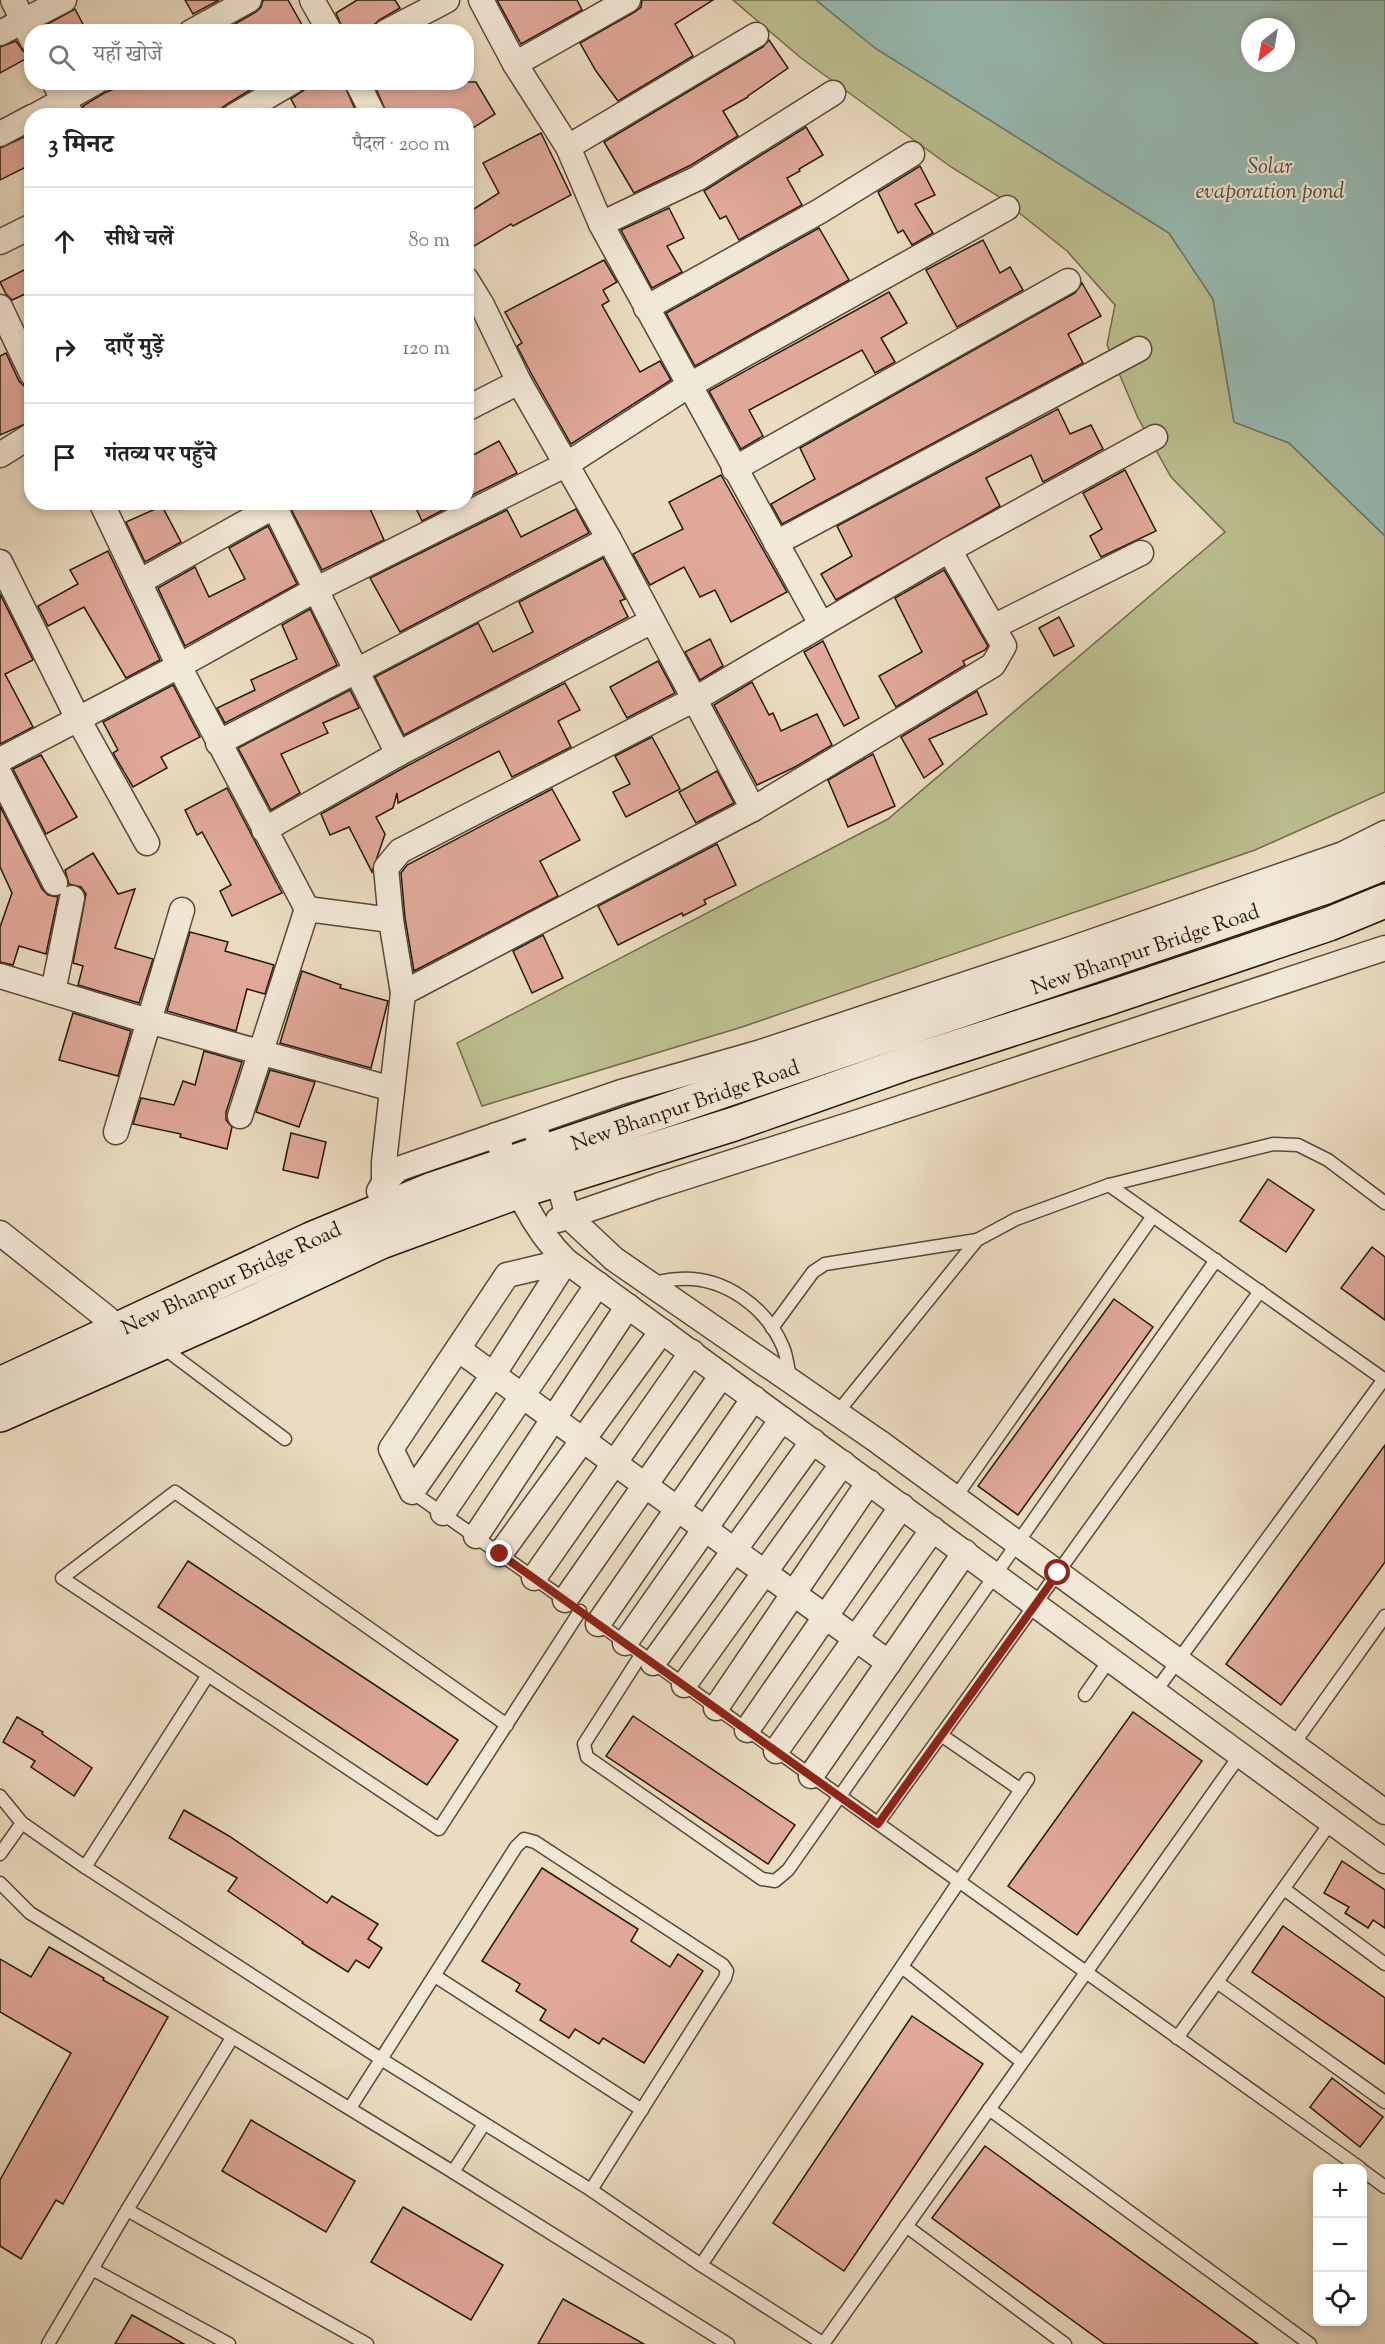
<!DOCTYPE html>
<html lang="hi">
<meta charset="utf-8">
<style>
:root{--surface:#fff;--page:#f2f2f2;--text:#222;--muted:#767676;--line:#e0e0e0}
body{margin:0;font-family:"Sorts Mill Goudy","Noto Serif Devanagari",serif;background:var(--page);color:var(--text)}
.controls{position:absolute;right:18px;bottom:18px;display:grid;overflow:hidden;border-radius:12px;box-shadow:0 3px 9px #0003}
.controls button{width:54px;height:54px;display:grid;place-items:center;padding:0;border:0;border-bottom:2px solid var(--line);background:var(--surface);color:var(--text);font:30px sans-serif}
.compass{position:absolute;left:1241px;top:18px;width:54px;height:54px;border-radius:50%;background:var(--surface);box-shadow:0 3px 9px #0003;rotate:211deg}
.stop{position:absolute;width:18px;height:18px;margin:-14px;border:4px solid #8f2418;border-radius:50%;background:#fff}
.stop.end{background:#8f2418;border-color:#fff;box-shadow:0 2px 6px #0008}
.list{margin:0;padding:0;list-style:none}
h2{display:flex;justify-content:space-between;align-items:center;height:78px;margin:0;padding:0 24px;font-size:26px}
h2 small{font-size:20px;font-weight:400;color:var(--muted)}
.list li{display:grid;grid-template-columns:39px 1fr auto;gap:18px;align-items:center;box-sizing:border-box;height:108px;padding:0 24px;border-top:2px solid var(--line)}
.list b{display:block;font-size:22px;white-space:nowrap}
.list em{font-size:20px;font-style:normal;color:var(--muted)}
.icon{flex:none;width:33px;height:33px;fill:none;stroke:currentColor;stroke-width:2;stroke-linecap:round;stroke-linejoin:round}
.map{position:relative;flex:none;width:1385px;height:2344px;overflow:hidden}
.search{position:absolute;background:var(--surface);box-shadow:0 3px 9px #0003;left:24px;top:24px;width:450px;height:66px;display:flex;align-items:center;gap:15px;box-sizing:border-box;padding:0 21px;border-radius:24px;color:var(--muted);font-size:22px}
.panel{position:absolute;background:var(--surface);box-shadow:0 3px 9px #0003;left:24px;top:108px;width:450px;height:402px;border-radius:24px}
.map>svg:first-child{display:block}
.green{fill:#bcbf90;stroke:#726b4b;stroke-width:1.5}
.water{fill:#98bcb3;stroke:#6b7a6e;stroke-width:1.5;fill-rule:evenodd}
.building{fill:#e0a899;stroke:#271706;stroke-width:1.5}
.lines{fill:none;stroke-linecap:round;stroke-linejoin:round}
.lane-casing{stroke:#584835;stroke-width:15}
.street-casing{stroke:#584835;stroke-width:27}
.secondary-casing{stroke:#271706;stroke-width:36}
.lane{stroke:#f2e8d7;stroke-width:12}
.street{stroke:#f2e8d7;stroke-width:24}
.secondary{stroke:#f2e8d7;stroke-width:33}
.route{stroke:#8f2418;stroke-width:8}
.labels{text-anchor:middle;stroke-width:4.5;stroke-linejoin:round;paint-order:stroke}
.street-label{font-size:21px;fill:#271706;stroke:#f2e8d7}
.water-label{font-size:22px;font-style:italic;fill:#4f5143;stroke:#f2e8d7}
</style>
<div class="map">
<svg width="1385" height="2344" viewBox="0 0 1385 2344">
<rect width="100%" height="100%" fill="#ebdcc1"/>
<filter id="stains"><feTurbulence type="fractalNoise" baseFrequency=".00333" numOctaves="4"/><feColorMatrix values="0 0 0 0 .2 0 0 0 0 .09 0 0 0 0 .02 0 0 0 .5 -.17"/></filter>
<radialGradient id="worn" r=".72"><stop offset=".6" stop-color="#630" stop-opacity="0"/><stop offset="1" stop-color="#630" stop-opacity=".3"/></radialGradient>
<path class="green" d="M733 0H816L875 48 1169 233 1213 299 1234 422 1289 443 1385 536V792L1255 850 742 1027 482 1106 457 1043 888 819 1225 532 1171 477 1138 418 1107 345 1115 305 1067 251 998 196 951 167 801 58Z"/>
<path class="water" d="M816 0H1385V536L1289 443 1234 422 1213 299 1169 233 875 48ZM1250 27H1286V63H1250Z"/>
<g class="building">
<path d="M185 0H219L193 14Z"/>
<path d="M263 0H288L305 30 311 27 313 32H221L256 12 261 7Z"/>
<path d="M357 0H395L400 8 379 20 374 25 372 32H344L336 13Z"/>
<path d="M497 0H577L582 10 521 44Z"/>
<path d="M642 0H713L675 24 693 56 618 101 596 71 580 43 635 12 641 7Z"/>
<path d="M75 9 87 32H44L42 27Z"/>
<path d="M769 40 788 68 748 96V97L723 111 738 136 691 165 634 193 604 142 763 47Z"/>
<path d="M16 41 23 51 31 56 0 73V47Z"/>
<path d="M131 82H263L227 104 222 108 220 116H86L83 106 104 93Z"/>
<path d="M306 82H343L358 116H300L291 99 304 90Z"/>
<path d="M373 82H476L495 114 473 128 466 116H388Z"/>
<path d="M806 127 823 155 799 169 800 171 787 178 802 205 739 240 726 216 720 219 704 191Z"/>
<path d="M541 133 571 195 513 226 511 224 466 251V214L499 193 483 163Z"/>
<path d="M24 137 32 153V164L0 180V148Z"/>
<path d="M920 166 935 195 915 204 933 233 912 245 903 230 898 233 878 192Z"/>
<path d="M669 208 684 238 667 246 682 272 652 288 621 230Z"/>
<path d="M819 228 849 280 695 366 666 313Z"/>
<path d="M983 240 1000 273 1010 267 1023 290 957 327 926 270Z"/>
<path d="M604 260 617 282 603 290 609 301 602 305 640 372 660 361 671 380 571 444 532 375 517 346 522 343 505 312Z"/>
<path d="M32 266V291L12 300 6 294 0 282Z"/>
<path d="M1082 283 1101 316 1068 334 1083 363 782 524 771 504 815 479 800 448 1075 293Z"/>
<path d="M889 292 907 323 881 338 895 362 875 373 862 350 749 410 763 436 741 449 709 391Z"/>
<path d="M6 353 19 381 24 386 32 388V421L0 435V356Z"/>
<path d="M1058 409 1070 434 1091 425 1103 449 1043 482 1031 455 986 478 1000 506 836 600 821 574 852 556 837 526Z"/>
<path d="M499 441 517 473 466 498V459Z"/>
<path d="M1125 470 1156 531 1101 557 1090 536 1102 529 1083 493Z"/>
<path d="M721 475 787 592 731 622 715 590 700 597 684 567 650 585 633 554 683 529 669 502Z"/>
<path d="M298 502H367L384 540 322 570 292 511Z"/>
<path d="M413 502H458L422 521Z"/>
<path d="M162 506 181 542 145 562 126 522Z"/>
<path d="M576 509 589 533 400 632 370 578 507 510 521 537Z"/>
<path d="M268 526 297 584 185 646 158 588 195 567 209 597 245 579 229 548Z"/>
<path d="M108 551 160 660 126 678 84 607 48 626 38 606 78 584 70 570Z"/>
<path d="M603 558 625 599 620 601 628 617 404 735 375 677 478 623 493 652 533 632 519 602Z"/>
<path d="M944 570 988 646 985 650 963 661 965 665 896 707 879 676 922 652 895 598Z"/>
<path d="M0 594 33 660 5 674 33 727 0 744Z"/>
<path d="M310 609 337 665 225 723 217 708 255 690 251 680 297 659 282 625Z"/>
<path d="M1059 617 1074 646 1054 656 1039 628Z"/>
<path d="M710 639 723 666 700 680 685 652Z"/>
<path d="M823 641 859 718 844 726 804 652Z"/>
<path d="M658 661 675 693 627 718 610 687Z"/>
<path d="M752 682 769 715 773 713 781 731 817 714 832 745 795 767 757 785 714 705Z"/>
<path d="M565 683 580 710 558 721 571 747 512 777 499 751 398 803 397 793 393 808 376 817 385 834 372 872 349 827 330 835 321 814 405 767Z"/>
<path d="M173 685 200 737 161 757 167 768 133 787 113 753 118 750 103 722Z"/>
<path d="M350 690 359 708 323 723 328 733 281 754 300 793 271 810 238 748Z"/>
<path d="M977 691 987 714 929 739 943 764 924 778 901 737Z"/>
<path d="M652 737 680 789 626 817 613 792 630 784 615 756Z"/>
<path d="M873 754 895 806 848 827 828 780Z"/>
<path d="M41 755 77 817 46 834 13 769Z"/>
<path d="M717 771 734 803 696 823 679 792Z"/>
<path d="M227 788 282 893 232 916 220 891 231 885 202 832 197 835 185 810Z"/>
<path d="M552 789 580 840 540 861 558 896 414 971 405 918 401 873 407 865Z"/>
<path d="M0 806 42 889 48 895 58 897 46 954 19 946 13 965 0 962V927L12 893 0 867Z"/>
<path d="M717 844 736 885 704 900 706 904 683 916 682 913 618 945 598 906Z"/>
<path d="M93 853 118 894 135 889 115 948 153 959 139 1003 78 985 83 966 73 963 86 894 81 887 69 884 65 870Z"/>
<path d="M190 932 228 942 225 951 274 965 265 994 247 989 236 1031 167 1011Z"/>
<path d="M543 935 563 978 532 993 513 951Z"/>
<path d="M302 971 341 985 340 988 388 1001 371 1068 280 1043Z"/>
<path d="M73 1013 131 1031 118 1076 59 1060Z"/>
<path d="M204 1051 242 1062 226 1112V1120L232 1127 227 1149 180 1137 181 1134 133 1124 141 1098 174 1105 183 1081 195 1085Z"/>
<path d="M270 1070 315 1082 299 1127 256 1112Z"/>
<path d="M291 1133 326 1142 318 1178 283 1170Z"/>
<path d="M1268 1179 1314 1210 1286 1252 1240 1221Z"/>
<path d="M1372 1247 1385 1257V1320L1341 1288Z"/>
<path d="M1114 1299 1153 1327 1018 1515 978 1486Z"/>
<path d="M1385 1445V1562L1281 1705 1226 1664Z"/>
<path d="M188 1561 458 1740 427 1785 158 1607Z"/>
<path d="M1133 1712 1202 1761 1077 1935 1008 1886Z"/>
<path d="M633 1716 795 1825 768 1864 606 1756Z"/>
<path d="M17 1717 43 1732 42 1734 92 1768 74 1796 31 1767 35 1761 3 1742Z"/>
<path d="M184 1810 229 1836 327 1903 332 1896 378 1924 368 1939 382 1948 369 1968 356 1960 348 1972 302 1943 303 1942 228 1891 237 1878 169 1838Z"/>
<path d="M1342 1861 1385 1890V1928L1373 1920 1368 1928 1345 1913 1349 1907 1324 1893Z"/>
<path d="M542 1868 638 1929 631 1941 670 1967 678 1954 703 1971 644 2063 603 2038 599 2044 575 2029 569 2038 540 2020 546 2010 516 1991 520 1984 482 1961Z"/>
<path d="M1283 1926 1385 1998V2064L1252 1972Z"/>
<path d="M49 1947 104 1978 103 1980 168 2017 63 2204 56 2200 21 2259 0 2246V2180L71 2053 0 2012V1959L31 1977Z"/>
<path d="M912 2016 983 2064 844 2271 773 2223Z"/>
<path d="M1332 2078 1383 2117 1360 2147 1310 2107Z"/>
<path d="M251 2120 355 2181 326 2232 222 2171Z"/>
<path d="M985 2146 1258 2344H1105L932 2218Z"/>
<path d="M403 2207 503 2265 471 2320 371 2262Z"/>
<path d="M563 2299 644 2344H538Z"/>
<path d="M132 2315 184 2344H115Z"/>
</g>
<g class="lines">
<defs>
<g id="lane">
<path d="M1109 1185 1385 1380"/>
<path d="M652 1283C661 1282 670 1279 679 1279 724 1276 766 1307 783 1347 787 1356 788 1368 790 1379"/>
<path d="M772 1328 813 1272 825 1264 977 1240"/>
<path d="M161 1346 285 1439"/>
<path d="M837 1413 977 1240 1016 1219 1109 1185 1273 1144 1298 1145 1328 1160 1385 1203"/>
<path d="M412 1492 568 1602"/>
<path d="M955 1498 1153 1216"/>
<path d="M595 1621 1360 2168"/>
<path d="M641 1655 584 1744 587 1757 762 1879 775 1881 788 1870 1216 1260"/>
<path d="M1155 1692 1384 1379"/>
<path d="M1085 1695 1110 1659"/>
<path d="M507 1725 175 1492 62 1578 439 1829 580 1611"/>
<path d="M941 1735 1021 1790"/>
<path d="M1293 1745 1385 1616"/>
<path d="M0 1796 22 1823 85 1867 381 2059 591 2190 701 2265 824 2344"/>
<path d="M878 1823 1260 1291"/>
<path d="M0 1854 22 1823"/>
<path d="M85 1867 208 1675"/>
<path d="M0 1883 30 1913 453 2172 728 2344"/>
<path d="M1284 1889 1385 1964"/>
<path d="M902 1967 1022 2062"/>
<path d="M435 1976 642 2110"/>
<path d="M1217 1982 1385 2102"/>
<path d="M1177 2038 1331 1822"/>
<path d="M350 2108 516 1847 524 1839 535 1842 723 1965 727 1971 725 1978 591 2190"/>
<path d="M989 2109 1310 2344"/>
<path d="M1362 2170 1385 2187"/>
<path d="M453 2172 484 2124"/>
<path d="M127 2210 367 2344"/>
<path d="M906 2226 1065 2344"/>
<path d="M701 2265 1028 1779"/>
<path d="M92 2269 229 2344"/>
<path d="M48 2344 127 2210 232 2038"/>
<path d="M823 2344 1240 1755"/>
</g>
<g id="street">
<path d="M13 0 32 40"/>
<path d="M312 0 330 32"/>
<path d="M481 0 515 64 568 147 601 224 821 624"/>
<path d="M191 32 249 0"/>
<path d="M386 32 447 0"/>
<path d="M0 33 64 0"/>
<path d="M515 64 628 0"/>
<path d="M54 82 72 116"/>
<path d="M357 82 374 116"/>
<path d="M35 116 96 82"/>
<path d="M234 116 292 82"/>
<path d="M0 134 32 117"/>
<path d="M568 147 756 35"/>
<path d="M601 224 698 178 833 93"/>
<path d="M0 242 32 226"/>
<path d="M466 279 482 305 519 382 609 539 753 809"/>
<path d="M0 307 32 374"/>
<path d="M646 308 820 211 912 154"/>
<path d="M466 409 519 382"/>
<path d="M0 455 32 435"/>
<path d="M734 469 1068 281"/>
<path d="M101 502 179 666 307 909"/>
<path d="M272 502 398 754"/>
<path d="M776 543 1139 349"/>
<path d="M0 562 78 719 147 843"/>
<path d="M139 582 282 502"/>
<path d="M993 627 1141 553"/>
<path d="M218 743 609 539"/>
<path d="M0 760 179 666 315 590 567 464 688 386 1007 208"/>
<path d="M0 775 55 883"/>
<path d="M264 830 398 754 652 621"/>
<path d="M0 976 148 1021 392 1089"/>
<path d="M53 992 72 898"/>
<path d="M403 993 753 809 993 665 1004 646 949 550"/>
<path d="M240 1116 307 909 391 920"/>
<path d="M532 1123 558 1181 568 1216 614 1259 879 1442 1385 1812"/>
<path d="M116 1132 182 910"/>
<path d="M496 1135C513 1182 530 1225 566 1261L1385 1861"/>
<path d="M384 1183V1162L403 993 391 920 386 868 400 851 695 699 949 550 1155 437"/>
<path d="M379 1191 384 1183 398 1169 621 1092 761 1052 1071 949 1343 854 1385 833"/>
<path d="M558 1220 657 1186 858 1122 1385 948"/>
<path d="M0 1233 107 1318 114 1332"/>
<path d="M566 1261 493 1375 412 1492 391 1449 507 1275Z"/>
<path d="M458 1349 889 1663"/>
<path d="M443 1513 598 1284"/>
<path d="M476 1536 628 1306"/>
<path d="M500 1554 662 1331"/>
<path d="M534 1578 692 1352"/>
<path d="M565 1600 722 1375"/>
<path d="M598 1624 754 1398"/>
<path d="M625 1643 782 1419"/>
<path d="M653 1663 813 1441"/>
<path d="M684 1685 843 1463"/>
<path d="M716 1708 869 1482"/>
<path d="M747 1730 902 1506"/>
<path d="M776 1751 933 1529"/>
<path d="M811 1776 965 1552"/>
</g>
<g id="secondary">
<path d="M0 1384 311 1239 430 1190 1326 887 1385 863"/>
<path d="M0 1415 243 1307 381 1242 517 1192 734 1124 910 1062 1106 999 1329 924 1385 901"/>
</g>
</defs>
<use href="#lane" class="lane-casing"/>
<use href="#street" class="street-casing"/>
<use href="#secondary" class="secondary-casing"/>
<use href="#lane" class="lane"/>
<use href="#street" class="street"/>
<use href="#secondary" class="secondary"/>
</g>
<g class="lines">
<path class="route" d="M500 1554 878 1824 1058 1573"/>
</g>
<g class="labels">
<g class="street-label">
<text transform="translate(1145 949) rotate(-19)" y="7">New Bhanpur Bridge Road</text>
<text transform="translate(685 1105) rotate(-19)" y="7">New Bhanpur Bridge Road</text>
<text transform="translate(231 1278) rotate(-25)" y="7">New Bhanpur Bridge Road</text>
</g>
<g class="water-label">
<text x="1270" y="173">Solar<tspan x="1270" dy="25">evaporation pond</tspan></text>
</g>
</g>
<rect width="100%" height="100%" filter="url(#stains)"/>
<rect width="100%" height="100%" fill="url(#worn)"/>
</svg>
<div class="controls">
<button>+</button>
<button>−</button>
<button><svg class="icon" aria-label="locate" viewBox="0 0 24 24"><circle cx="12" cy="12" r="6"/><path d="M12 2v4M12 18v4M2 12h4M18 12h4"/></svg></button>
</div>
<svg class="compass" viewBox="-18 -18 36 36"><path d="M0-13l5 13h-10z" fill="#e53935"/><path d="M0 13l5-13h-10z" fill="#767676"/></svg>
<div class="stop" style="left:1058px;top:1573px"></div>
<div class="stop end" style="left:500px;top:1554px"></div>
<div class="search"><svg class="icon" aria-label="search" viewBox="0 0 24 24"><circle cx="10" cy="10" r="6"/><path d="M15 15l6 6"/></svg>यहाँ खोजें</div>
<section class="panel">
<h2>3 मिनट<small>पैदल · 200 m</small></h2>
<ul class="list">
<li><svg class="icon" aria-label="ahead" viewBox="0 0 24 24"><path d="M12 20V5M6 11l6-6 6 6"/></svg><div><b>सीधे चलें</b></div><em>80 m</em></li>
<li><svg class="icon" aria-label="right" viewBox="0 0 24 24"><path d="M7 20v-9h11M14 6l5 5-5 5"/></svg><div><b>दाएँ मुड़ें</b></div><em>120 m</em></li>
<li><svg class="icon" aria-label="arrive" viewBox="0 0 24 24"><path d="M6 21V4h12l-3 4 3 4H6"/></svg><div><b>गंतव्य पर पहुँचे</b></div></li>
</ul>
</section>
</div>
